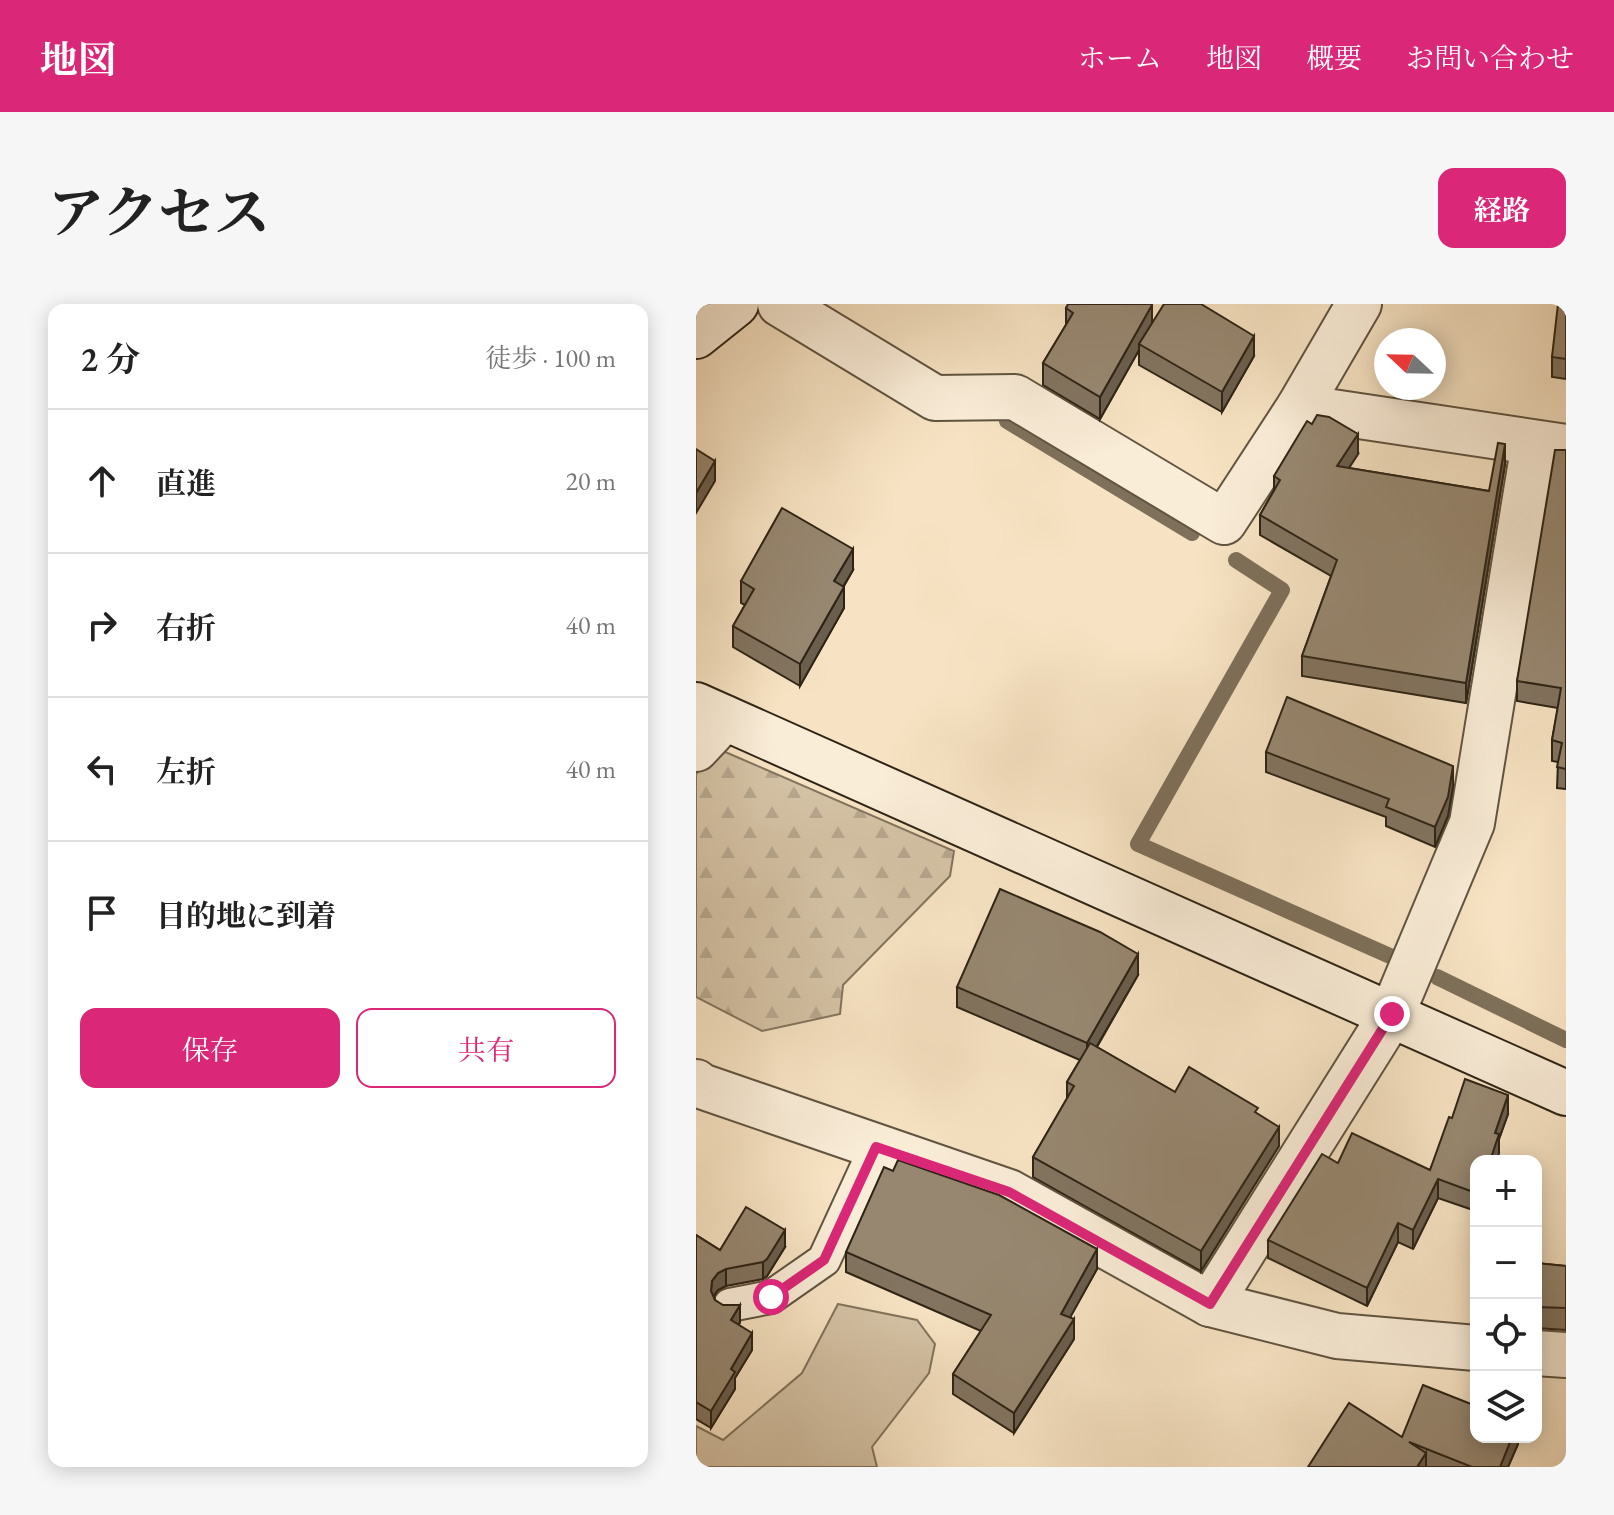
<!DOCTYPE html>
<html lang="ja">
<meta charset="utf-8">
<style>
:root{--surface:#fff;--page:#f6f6f6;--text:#222;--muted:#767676;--line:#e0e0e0;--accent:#db2777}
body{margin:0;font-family:"EB Garamond","Noto Serif JP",serif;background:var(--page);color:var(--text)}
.controls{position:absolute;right:24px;bottom:24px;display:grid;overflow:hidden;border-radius:16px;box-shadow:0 4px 20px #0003}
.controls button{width:72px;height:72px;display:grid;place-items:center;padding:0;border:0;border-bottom:2px solid var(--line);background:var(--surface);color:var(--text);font:40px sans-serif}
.compass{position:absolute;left:678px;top:24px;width:72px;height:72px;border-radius:50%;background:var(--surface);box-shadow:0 4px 20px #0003;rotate:292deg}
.stop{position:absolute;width:24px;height:24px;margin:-18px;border:6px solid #db2777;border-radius:50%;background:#fff}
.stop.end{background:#db2777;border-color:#fff;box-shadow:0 2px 8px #0008}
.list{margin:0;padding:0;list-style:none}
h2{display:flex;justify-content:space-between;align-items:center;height:104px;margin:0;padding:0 32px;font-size:34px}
h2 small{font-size:26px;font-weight:400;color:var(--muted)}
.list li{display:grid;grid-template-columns:52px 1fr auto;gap:24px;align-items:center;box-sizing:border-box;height:144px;padding:0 32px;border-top:2px solid var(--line)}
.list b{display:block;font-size:30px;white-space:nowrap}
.list em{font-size:26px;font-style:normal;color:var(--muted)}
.actions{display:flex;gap:16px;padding:24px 32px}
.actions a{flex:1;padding:18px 0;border:2px solid var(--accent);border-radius:16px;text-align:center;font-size:28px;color:var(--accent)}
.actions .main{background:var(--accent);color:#fff}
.icon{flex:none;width:44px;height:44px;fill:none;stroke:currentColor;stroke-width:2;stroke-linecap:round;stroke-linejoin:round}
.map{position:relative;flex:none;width:870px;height:1163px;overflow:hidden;border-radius:16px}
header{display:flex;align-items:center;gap:48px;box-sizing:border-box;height:112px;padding:0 40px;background:var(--accent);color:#fff}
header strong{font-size:38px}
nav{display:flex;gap:44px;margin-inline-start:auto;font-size:28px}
.intro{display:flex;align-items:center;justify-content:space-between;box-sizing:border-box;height:192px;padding:0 48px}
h1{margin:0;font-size:56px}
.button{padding:20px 36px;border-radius:16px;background:var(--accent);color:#fff;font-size:28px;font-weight:700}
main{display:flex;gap:48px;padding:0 48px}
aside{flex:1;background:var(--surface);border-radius:16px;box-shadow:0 4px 20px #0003}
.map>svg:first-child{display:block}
.grass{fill:#d5c3a6;stroke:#82745e;stroke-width:2}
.forest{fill:url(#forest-firs);stroke:#82745e;stroke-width:2}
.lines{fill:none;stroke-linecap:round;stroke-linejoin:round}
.stream{stroke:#7e705a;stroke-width:16}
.lane-casing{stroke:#605441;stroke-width:36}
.street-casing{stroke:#605441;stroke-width:48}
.secondary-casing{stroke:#2e2416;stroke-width:48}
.lane{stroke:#faedd8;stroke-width:32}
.street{stroke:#faedd8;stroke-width:44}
.secondary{stroke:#faedd8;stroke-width:44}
.wall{fill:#827460;stroke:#2e2416;stroke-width:2}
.shaded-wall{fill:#6a5e4e;stroke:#2e2416;stroke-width:2}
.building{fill:#978770;stroke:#2e2416;stroke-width:2}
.route{stroke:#db2777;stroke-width:10}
</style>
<header>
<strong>地図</strong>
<nav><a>ホーム</a><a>地図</a><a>概要</a><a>お問い合わせ</a></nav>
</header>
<div class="intro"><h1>アクセス</h1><a class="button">経路</a></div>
<main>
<aside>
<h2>2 分<small>徒歩 · 100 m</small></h2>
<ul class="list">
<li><svg class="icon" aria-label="ahead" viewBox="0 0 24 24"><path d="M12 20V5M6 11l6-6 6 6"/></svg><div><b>直進</b></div><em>20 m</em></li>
<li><svg class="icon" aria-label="right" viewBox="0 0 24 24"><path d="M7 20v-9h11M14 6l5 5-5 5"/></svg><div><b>右折</b></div><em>40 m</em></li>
<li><svg class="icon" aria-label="left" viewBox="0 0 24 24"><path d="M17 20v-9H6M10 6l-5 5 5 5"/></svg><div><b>左折</b></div><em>40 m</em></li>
<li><svg class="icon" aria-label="arrive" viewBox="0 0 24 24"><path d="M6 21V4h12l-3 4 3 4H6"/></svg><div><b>目的地に到着</b></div></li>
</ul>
<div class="actions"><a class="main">保存</a><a>共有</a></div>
</aside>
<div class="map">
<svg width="870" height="1163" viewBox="0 0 870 1163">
<defs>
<pattern id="forest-firs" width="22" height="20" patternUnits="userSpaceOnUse" patternTransform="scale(2)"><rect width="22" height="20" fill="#d5c3a6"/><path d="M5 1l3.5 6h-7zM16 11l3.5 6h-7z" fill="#b7a78e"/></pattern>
</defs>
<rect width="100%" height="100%" fill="#f7e3c3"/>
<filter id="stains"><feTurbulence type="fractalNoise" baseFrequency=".0025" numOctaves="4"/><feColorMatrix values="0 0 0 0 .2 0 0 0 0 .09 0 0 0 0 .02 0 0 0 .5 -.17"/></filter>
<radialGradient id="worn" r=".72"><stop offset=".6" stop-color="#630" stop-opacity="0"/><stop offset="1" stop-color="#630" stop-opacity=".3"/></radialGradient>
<path class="grass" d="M142 1000 221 1016 239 1040 233 1069 176 1143 181 1163H0V1122L27 1136 106 1069Z"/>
<path class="forest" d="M27 447 258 547 254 572 147 681 144 710 66 727 0 693V470L15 453Z"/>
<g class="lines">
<g class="stream">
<path d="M311 117 496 229"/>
<path d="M540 256 586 286 442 540 703 656"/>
<path d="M741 673 870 736"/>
</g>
<defs>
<path id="lane" d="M34 1001 75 993 128 956 180 843"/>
<g id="street">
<path d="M84 0 239 94 319 93 528 218 603 103 663 0"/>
<path d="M603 103 870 143"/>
<path d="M0 445 29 414"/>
<path d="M0 778 5 782 313 888 514 1000 641 1032 780 1044"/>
<path d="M514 1000 696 710 776 519 838 139"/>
<path d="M840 1049 870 1051"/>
</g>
<g id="secondary">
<path d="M0 32 40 0"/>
<path d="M0 401 870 789"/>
</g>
</defs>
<use href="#lane" class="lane-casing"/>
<use href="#street" class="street-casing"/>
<use href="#secondary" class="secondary-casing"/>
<use href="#lane" class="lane"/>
<use href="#street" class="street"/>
<use href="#secondary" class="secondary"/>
</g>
<g class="wall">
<path d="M870 0V75L856 73V53Z"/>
<path d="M370 4 456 18 558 52 526 108 443 61V46L404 115 347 81V59L370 21Z"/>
<path d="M870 146V485L861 484 862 458 856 457V436L862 404 821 397V377Z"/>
<path d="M662 150 653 164 793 187 809 160 770 399 606 372V352L635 272 564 231V211L578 186V172Z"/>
<path d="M157 266 148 282V304L104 382 37 343V322L49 301 45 299V277Z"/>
<path d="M570 448 757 482 752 512 739 543 690 522V513L570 468Z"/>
<path d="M442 671 401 743 479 788 562 810 583 842 505 967 337 873V853L371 795V778L384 756 261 703V683Z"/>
<path d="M812 810 803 835V849L780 857V907L742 894 717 945 702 938 671 1002 572 954V936L642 859 734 866 756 814Z"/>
<path d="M0 931 24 946 89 943 71 972 67 975 30 982 22 986 18 992 19 996 44 1018 43 1021 56 1046 39 1074V1085L15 1124 0 1115Z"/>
<path d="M150 948 401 965 374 1013 378 1035 318 1129 257 1090V1070L285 1027 150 968Z"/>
<path d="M840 959 870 962V1026L840 1024Z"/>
<path d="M706 1133H822V1140L812 1163H612Z"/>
</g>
<g class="shaded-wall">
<path d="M456 1V23L443 40V46L404 115V93Z"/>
<path d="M558 32V52L526 108V88Z"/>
<path d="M662 130V150L641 182V162Z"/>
<path d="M809 140V160L770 399V379Z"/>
<path d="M19 157V177L0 209V189Z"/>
<path d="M157 245V266L138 298V277Z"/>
<path d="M148 283V304L104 382V360Z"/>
<path d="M757 462V482L752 512 739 543V523Z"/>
<path d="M442 650V671L391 759V739Z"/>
<path d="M812 791V810L803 835V849L800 857H794L799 829Z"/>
<path d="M583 823V842L505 967V947Z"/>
<path d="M742 875V894L717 945V926Z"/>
<path d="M702 919V938L671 1002V984Z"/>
<path d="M89 926V943L71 972 67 975V958Z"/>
<path d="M401 945V965L365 1030V1010Z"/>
<path d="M30 965V982L22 986 16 994 15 987 16 977 22 969Z"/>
<path d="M44 1001V1018L35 1034V1016Z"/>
<path d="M378 1015V1035L318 1129V1109Z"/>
<path d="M56 1029V1046L39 1074V1085L15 1124V1107L35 1065Z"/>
<path d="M816 1133H822V1140L812 1163H804Z"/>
<path d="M730 1149V1163H721Z"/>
</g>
<g class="building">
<path d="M372 0H455L456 1 404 93 347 59 377 9 370 4Z"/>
<path d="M468 0H505L558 32 526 88 443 40Z"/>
<path d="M862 0H870V55L856 53Z"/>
<path d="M621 111 633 113 662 130 641 162 793 187 802 139 809 140 770 379 606 352 641 256 564 211 584 176 578 172 611 117 616 120Z"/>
<path d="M0 145 19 157 0 189Z"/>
<path d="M859 146H870V465L861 463 866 439 856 436 865 384 821 377Z"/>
<path d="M86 204 157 245 138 277 148 283 104 360 37 322 58 285 45 277Z"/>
<path d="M591 393 757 462 752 493 739 523 690 503 693 495 570 448Z"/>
<path d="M304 585 404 628 442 650 391 739 261 683Z"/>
<path d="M394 739 479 788 493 763 562 804 559 808 583 823 505 947 337 853 378 782 371 778Z"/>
<path d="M769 775 812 791 799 829 803 830 794 857H780V889L742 875 717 926 702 919 671 984 572 936 626 850 642 859 656 829 734 866 753 813 756 814Z"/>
<path d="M202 856 303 891 401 945 365 1010 378 1015 318 1109 257 1070 295 1011 150 948 188 863 197 867Z"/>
<path d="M50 903 89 926 71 955 67 958 30 965 22 969 16 977 15 987 19 996 27 1001H44L35 1016 56 1029 35 1065 39 1068 15 1107 0 1098V931L24 946Z"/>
<path d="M840 959 870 962V1004L840 1003Z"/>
<path d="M727 1081 780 1102V1133H816L804 1163H776L713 1138 730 1149 721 1163H612L653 1099 706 1133Z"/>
</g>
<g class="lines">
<path class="route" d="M75 993 128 956 180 843 313 888 514 1000 696 710"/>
</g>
<rect width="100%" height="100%" filter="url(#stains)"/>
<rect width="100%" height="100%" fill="url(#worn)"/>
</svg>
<div class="controls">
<button>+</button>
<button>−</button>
<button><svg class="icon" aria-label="locate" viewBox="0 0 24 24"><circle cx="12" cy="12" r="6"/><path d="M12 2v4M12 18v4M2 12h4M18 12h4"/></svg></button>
<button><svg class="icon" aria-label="layers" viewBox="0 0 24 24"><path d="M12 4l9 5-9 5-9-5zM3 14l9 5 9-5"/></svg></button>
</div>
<svg class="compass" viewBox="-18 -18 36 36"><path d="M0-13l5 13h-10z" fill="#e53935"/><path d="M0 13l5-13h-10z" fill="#767676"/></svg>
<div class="stop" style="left:75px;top:993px"></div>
<div class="stop end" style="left:696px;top:710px"></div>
</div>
</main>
